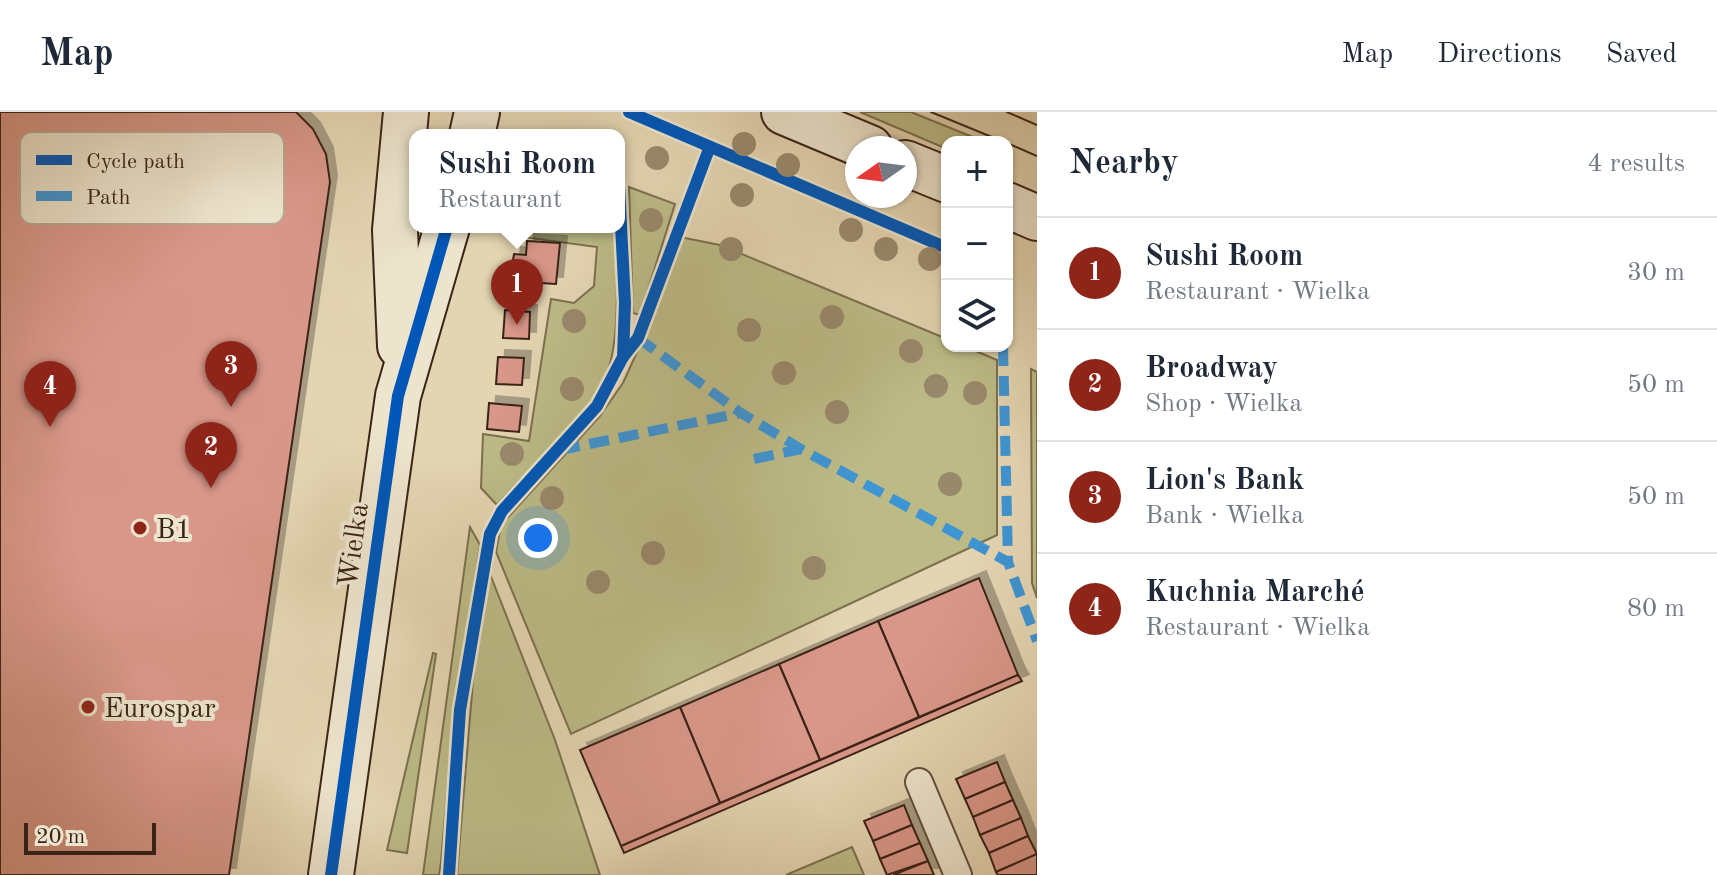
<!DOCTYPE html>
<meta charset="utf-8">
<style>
:root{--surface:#fff;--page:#f2f2f3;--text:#1f2937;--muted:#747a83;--line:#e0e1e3;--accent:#8f2418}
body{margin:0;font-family:"Old Standard TT",serif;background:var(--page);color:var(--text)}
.controls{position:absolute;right:24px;top:24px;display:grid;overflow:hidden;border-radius:16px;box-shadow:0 2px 6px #0004}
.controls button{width:72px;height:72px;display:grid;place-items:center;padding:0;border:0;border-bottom:2px solid var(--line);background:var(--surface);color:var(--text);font:40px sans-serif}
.compass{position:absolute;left:845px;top:24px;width:72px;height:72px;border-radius:50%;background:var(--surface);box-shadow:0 2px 6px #0004;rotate:256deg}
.scale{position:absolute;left:24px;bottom:20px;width:132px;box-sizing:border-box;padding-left:8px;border:4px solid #3b2417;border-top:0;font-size:22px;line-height:28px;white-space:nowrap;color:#3b2417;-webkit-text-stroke:6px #ede4cd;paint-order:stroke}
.you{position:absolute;left:538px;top:426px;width:28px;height:28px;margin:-20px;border:6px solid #fff;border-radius:50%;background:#1a73e8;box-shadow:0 0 0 12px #1a73e833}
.badge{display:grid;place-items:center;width:52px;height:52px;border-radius:50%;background:var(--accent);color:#fff;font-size:26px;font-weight:700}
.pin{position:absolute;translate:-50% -66px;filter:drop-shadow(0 2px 4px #0008)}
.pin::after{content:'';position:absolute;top:42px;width:28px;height:24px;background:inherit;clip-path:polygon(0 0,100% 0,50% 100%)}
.popup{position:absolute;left:409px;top:17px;width:216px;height:104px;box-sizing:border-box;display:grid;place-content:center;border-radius:16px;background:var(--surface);filter:drop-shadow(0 2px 6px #0005);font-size:26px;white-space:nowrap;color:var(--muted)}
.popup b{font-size:30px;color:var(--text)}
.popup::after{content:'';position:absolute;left:50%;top:100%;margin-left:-16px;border:16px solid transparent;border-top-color:var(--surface)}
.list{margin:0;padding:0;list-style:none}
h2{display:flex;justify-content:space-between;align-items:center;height:104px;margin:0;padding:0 32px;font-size:34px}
h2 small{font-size:26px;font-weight:400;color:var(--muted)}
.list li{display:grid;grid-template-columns:52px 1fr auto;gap:24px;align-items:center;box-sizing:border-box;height:112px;padding:0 32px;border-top:2px solid var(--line)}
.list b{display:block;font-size:30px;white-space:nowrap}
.list p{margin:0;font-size:26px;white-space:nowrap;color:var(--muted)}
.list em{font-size:26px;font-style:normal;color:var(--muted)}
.icon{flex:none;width:44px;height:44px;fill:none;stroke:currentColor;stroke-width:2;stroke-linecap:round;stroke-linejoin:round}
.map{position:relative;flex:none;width:1037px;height:763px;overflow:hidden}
header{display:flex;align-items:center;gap:48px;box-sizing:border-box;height:112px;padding:0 40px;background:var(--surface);border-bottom:2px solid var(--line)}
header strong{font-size:38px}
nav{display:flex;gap:44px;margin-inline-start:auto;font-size:28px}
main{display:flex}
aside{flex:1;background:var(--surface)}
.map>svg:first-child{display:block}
.green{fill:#bcbb87;stroke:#7c704f;stroke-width:2}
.building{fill:#d99789;stroke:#3b2417;stroke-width:2;filter:url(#shadow)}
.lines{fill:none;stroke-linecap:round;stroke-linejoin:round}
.lane-casing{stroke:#65503e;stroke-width:30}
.secondary-casing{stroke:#3b2417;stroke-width:48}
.lane{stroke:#ede4cd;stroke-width:26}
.secondary{stroke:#ede4cd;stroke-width:44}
.tram{stroke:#3b2417;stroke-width:2}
.quiet{stroke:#3e95d4;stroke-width:10;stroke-dasharray:20 10;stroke-linecap:butt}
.cycleway-casing{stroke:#ede4cd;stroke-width:17}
.cycleway{stroke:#0057b8;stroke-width:12}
.tree{fill:#99896c}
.poi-dot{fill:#8f2418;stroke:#ede4cd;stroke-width:3}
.labels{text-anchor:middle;stroke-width:8;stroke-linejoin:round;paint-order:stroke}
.poi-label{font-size:28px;fill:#3b2417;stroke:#ede4cd;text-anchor:start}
.street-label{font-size:28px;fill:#3b2417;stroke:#ede4cd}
.key{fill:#ede4cd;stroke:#b8aa96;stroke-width:2}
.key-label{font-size:22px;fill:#3b2417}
</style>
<header>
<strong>Map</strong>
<nav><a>Map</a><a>Directions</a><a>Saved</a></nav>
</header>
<main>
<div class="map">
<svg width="1037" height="763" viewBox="0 0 1037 763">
<defs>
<filter id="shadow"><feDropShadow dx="7" dy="-7" stdDeviation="0" flood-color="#0004"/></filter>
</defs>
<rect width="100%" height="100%" fill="#e4d5b2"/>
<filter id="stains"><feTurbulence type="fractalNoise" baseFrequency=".0025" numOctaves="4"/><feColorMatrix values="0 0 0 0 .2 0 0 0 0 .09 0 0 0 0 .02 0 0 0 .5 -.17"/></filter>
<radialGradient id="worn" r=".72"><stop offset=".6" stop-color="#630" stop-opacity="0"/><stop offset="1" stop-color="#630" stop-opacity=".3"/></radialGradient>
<g class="green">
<path d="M860 0H911L985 30H947V37Z"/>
<path d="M629 75 675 92 640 203 633 201Z"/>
<path d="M525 115H615C616 159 623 233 602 273 581 312 527 358 497 393L481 376 483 322 529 329 551 187 574 191 594 174 597 135 523 125Z"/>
<path d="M680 125 720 133 947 227V234H964L997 248V423L571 622 496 440 501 413 599 305 623 271 654 203Z"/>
<path d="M1031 257 1037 260V486L1032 471Z"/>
<path d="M470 415 480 433 454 599 441 750 439 763H423Z"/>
<path d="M490 462 555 628 600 763H457L475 545Z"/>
<path d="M433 541 436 542 407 741 387 738Z"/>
<path d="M852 735 864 763H786Z"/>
</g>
<g class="building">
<path d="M0 0H296L313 17 326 42 330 70 229 763H0Z"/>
<path d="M527 129 560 131 556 172 524 170 525 156 512 155 514 142 526 143Z"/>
<path d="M505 198 530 200 529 227 503 226Z"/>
<path d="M498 245 524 246 522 273 496 272Z"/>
<path d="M489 291 522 294 519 320 487 317Z"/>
<path d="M979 466 1018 563 919 605 878 509Z"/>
<path d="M878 509 919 605 820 648 779 552Z"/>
<path d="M779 552 820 648 720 691 680 595Z"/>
<path d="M1018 563 1022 569 624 741 621 734Z"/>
<path d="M680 595 720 691 621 734 580 638Z"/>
<path d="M997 650 1005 670 965 687 956 667Z"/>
<path d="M1005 670 1013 688 973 705 965 687Z"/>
<path d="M1013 688 1021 706 980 723 973 705Z"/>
<path d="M904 693 912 713 873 729 864 709Z"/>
<path d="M1021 706 1028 724 989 741 980 723Z"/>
<path d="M912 713 920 731 880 747 873 729Z"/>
<path d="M1028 724 1037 742 996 760 989 741Z"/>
<path d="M920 731 928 749 887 763 880 747Z"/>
<path d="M1037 742V763H998L996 760Z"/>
<path d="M928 749 934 763H893Z"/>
</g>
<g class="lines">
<defs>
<path id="lane" d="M919 670 958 763"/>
<g id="secondary">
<path d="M784 0 870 36"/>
<path d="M472 23 477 0"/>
<path d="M905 51 947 68"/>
<path d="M1007 93 1037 106"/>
<path d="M400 234 395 118 406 0"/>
<path d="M331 763 398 284 447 115"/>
</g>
</defs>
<use href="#lane" class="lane-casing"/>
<use href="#secondary" class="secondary-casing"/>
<use href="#lane" class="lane"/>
<use href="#secondary" class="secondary"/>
<g class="tram">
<path d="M931 0 1004 30"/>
<path d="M1007 0 1037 13"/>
<path d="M1007 31 1037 44"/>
</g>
<g class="quiet">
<path d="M638 226 741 301 801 337 1008 450 1037 529"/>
<path d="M1003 234 1008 450"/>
<path d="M560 338 741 301"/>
<path d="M754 347 801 337"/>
</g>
<defs>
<g id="cycleway">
<path d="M629 0 947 136"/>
<path d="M623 245 638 226 709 37"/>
<path d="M331 763 398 284 447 115"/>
<path d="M449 763 460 598 490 422 502 399 597 294 623 245 625 191 619 74"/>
</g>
</defs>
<use href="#cycleway" class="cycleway-casing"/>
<use href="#cycleway" class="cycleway"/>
</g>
<g class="tree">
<circle cx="744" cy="32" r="12"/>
<circle cx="657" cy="46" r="12"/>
<circle cx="788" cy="53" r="12"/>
<circle cx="742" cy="83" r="12"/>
<circle cx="651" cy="108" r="12"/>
<circle cx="851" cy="118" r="12"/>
<circle cx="731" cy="137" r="12"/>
<circle cx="886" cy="137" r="12"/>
<circle cx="930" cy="147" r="12"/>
<circle cx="832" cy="205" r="12"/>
<circle cx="574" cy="209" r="12"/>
<circle cx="749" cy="218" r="12"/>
<circle cx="911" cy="239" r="12"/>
<circle cx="784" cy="261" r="12"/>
<circle cx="936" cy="274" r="12"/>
<circle cx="572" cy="277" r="12"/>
<circle cx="975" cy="281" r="12"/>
<circle cx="837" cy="300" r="12"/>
<circle cx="512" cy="342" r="12"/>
<circle cx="950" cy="372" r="12"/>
<circle cx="552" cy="386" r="12"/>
<circle cx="653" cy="441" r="12"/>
<circle cx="814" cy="456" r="12"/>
<circle cx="598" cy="470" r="12"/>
</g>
<g class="poi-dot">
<circle cx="140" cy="416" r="8"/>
<circle cx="88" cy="595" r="8"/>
</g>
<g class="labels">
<g class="poi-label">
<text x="156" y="426">B1</text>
<text x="104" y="605">Eurospar</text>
</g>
<g class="street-label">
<text transform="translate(352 433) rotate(-82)" y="10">Wielka</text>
</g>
</g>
<rect x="20" y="20" width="264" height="92" rx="12" class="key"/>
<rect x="36" y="43" width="36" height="10" fill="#0057b8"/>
<rect x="36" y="79" width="36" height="10" fill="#3e95d4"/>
<g class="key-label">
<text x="86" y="56">Cycle path</text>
<text x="86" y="92">Path</text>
</g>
<rect width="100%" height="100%" filter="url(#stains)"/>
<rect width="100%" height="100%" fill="url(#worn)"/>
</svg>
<div class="controls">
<button>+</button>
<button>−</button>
<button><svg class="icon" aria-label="layers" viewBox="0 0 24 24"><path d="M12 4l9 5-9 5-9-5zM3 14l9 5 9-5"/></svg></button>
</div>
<svg class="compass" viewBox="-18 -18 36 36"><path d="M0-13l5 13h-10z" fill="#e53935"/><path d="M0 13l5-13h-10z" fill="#747a83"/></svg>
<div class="scale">20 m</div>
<div class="you"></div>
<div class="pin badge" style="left:517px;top:213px">1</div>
<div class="popup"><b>Sushi Room</b>Restaurant</div>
<div class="pin badge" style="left:211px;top:376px">2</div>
<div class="pin badge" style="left:231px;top:295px">3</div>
<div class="pin badge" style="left:50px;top:315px">4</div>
</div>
<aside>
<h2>Nearby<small>4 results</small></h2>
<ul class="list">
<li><span class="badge">1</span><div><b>Sushi Room</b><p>Restaurant · Wielka</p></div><em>30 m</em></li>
<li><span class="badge">2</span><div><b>Broadway</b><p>Shop · Wielka</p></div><em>50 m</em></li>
<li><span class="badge">3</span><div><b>Lion's Bank</b><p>Bank · Wielka</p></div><em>50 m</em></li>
<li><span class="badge">4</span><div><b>Kuchnia Marché</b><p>Restaurant · Wielka</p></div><em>80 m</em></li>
</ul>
</aside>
</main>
